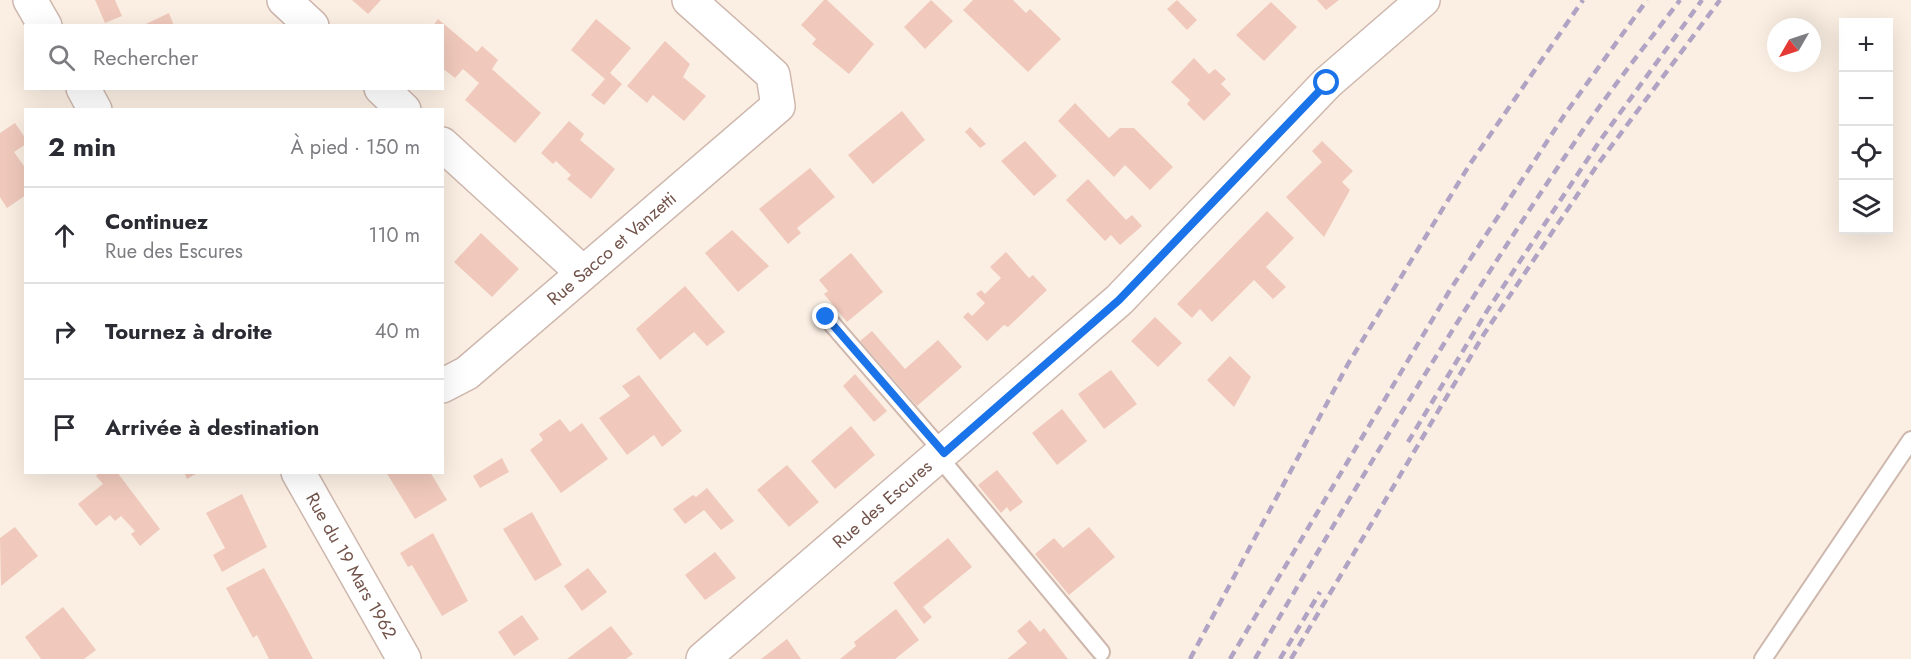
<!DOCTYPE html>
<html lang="fr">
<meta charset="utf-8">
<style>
:root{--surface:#fff;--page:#f2f2f3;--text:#2b2b33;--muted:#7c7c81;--line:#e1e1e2}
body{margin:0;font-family:Jost,sans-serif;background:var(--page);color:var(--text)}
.controls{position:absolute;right:18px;top:18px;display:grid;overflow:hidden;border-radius:0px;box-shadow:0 6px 24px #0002}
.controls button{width:54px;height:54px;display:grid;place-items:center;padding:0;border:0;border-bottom:2px solid var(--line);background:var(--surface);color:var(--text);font:30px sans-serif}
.compass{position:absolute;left:1767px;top:18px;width:54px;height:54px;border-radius:50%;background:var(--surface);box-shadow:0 6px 24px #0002;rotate:231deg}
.stop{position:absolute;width:18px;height:18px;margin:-14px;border:4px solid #1a73e8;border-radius:50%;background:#fff}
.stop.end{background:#1a73e8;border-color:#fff;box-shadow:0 2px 6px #0008}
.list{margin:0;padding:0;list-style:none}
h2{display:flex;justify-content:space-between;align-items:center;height:78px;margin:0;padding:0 24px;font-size:26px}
h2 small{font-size:20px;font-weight:400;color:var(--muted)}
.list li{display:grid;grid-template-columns:39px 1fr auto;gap:18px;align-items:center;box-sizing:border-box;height:96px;padding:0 24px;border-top:2px solid var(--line)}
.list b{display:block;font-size:22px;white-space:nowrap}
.list p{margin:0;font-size:20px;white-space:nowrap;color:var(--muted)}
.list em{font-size:20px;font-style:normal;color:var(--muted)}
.icon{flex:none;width:33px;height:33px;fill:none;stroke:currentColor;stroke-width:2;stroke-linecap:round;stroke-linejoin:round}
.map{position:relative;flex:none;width:1911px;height:659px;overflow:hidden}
.search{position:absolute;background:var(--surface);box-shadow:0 6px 24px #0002;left:24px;top:24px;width:420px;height:66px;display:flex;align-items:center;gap:15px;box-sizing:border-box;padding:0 21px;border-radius:0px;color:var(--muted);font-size:22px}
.panel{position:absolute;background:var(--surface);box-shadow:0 6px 24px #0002;left:24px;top:108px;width:420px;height:366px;border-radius:0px}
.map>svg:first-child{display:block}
.building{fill:#f0c9bc}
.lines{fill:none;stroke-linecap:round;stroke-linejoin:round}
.service-casing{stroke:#ceb7ad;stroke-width:20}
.minor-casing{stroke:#ceb7ad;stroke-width:36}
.service{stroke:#fff;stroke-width:16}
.minor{stroke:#fff;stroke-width:33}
.rail{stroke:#b0a3c4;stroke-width:4.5;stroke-dasharray:9 6;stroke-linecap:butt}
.route{stroke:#1a73e8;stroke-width:8}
.labels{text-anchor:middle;stroke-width:4.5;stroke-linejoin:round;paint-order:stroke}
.street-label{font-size:18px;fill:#72534a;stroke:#fef3e9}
</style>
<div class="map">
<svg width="1911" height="659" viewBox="0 0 1911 659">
<rect width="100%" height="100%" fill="#fbefe3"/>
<g class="building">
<path d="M95 0H115L122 16 105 23Z"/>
<path d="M352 0H381L368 14Z"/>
<path d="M824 0H827L874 44 849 74 812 44 816 39 801 25Z"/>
<path d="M931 0 953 21 925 49 904 27Z"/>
<path d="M973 0H1013L1026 13 1030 9 1061 39 1028 72 963 10Z"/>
<path d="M1177 0 1197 20 1187 30 1167 9Z"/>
<path d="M1317 0H1339L1326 10Z"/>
<path d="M1271 2 1297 27 1264 61 1236 35Z"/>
<path d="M169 13 174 26H142L150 22Z"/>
<path d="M438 19 477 52 482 46 498 60 492 69 541 113 515 143 465 100 479 83 463 69 455 78 442 68V26H433Z"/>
<path d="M596 19 631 48 610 73 622 84 604 105 591 95 605 79 571 50Z"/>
<path d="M665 41 690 64 683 77 706 96 684 121 653 95 647 103 627 86Z"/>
<path d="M1194 58 1209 74 1215 69 1226 79 1221 84 1231 94 1204 121 1187 104 1190 100 1171 82Z"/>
<path d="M1075 103 1109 138 1120 128H1134L1173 167 1150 190 1125 165 1114 177 1058 121Z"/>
<path d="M902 111 925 140 873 184 848 155Z"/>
<path d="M569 121 584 134 580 140 615 169 591 199 567 179 571 175 556 161 553 164 541 153Z"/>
<path d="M15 123 26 139V144L14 152 26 169V195L7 208 0 197V133Z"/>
<path d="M970 127 986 144 980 148 965 132Z"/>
<path d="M1025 141 1057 176 1034 196 1001 161Z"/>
<path d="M1322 141 1353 171 1342 182 1350 190 1324 237 1286 197 1322 162 1312 151Z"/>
<path d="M810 168 835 197 797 228 801 233 788 244 759 209Z"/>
<path d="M1088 179 1126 220 1132 215 1142 226 1120 245 1111 235 1105 241 1066 200Z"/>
<path d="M1267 211 1294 238 1266 267 1286 287 1273 299 1254 280 1212 322 1200 309 1192 318 1177 304Z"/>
<path d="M732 230 769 266 738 292 705 253Z"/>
<path d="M481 233 519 269 492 297 454 262Z"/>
<path d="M1006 252 1029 278 1033 275 1047 290 1008 327 1004 325 987 341 963 317 968 312 972 316 985 303 976 294 981 290 985 294 1001 278 990 267Z"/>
<path d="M851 253 883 292 847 322 824 294 828 291 819 280Z"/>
<path d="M685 286 725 332 707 346 694 332 660 360 636 329Z"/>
<path d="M1155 317 1182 343 1158 367 1131 341Z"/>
<path d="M872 331 905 369 938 340 962 367 917 406 860 341Z"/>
<path d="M1230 356 1251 377 1234 407 1207 380Z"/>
<path d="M1111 370 1137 404 1104 429 1078 394Z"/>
<path d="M855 374 887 411 874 422 843 386Z"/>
<path d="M639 375 682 431 662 447 654 435 627 455 599 418 630 396 622 386Z"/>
<path d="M1062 409 1087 441 1057 465 1032 433Z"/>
<path d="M560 419 570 432 582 423 608 459 561 493 530 450 543 440 539 434Z"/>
<path d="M851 426 875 455 835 489 811 461Z"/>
<path d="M502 458 509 472 480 488 473 476Z"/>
<path d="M787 465 819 502 789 527 757 490Z"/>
<path d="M997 470 1023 502 1010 512 1007 507 1001 513 978 485Z"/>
<path d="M100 472H117L160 529 140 546 131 534 135 531 121 516 115 521 110 515 96 526 78 504 103 484 96 476Z"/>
<path d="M184 472H199L187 479Z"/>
<path d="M386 472H430L447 500 415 519Z"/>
<path d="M707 488 734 521 721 530 704 510 685 524 673 509 693 495 696 497Z"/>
<path d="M242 494 267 547 222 572 213 555 225 548 206 513Z"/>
<path d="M532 512 562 565 535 581 503 529Z"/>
<path d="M15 527 38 556 1 586 0 538Z"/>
<path d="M1089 527 1115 557 1069 595 1035 554 1054 538 1063 548Z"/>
<path d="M433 533 468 601 442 616 412 565 408 567 400 553Z"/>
<path d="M948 538 972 567 923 607 932 617 924 624 893 583Z"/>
<path d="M715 552 736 578 705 600 685 575Z"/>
<path d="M264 568 291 617 313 659H269L257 635 253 638 226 588Z"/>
<path d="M588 568 607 592 582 611 564 586Z"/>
<path d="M63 607 96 650 84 659H41L25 637Z"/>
<path d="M896 609 919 640 895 659H840L856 646 854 642Z"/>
<path d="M522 615 539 639 514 656 498 632Z"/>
<path d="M1030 620 1040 632 1044 628 1068 659H1007L1027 643 1017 631Z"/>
<path d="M611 626 633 654 626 659H567Z"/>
<path d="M787 639 801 659H761Z"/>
</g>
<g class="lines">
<defs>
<g id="service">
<path d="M826 317 944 453"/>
<path d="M939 457 1101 652"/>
<path d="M1763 659 1911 440"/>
</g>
<g id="minor">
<path d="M30 0 45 26"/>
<path d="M284 0 312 26"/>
<path d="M83 88 95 110"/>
<path d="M381 88 404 110"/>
<path d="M442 144 582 272"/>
<path id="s1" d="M442 386 467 373 778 106 773 75 689 0"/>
<path id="s2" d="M298 472 404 659"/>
<path id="s3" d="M703 659 1119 300 1327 83 1423 0"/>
</g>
</defs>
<use href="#service" class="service-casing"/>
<use href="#minor" class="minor-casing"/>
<use href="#service" class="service"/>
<use href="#minor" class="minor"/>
<g class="rail">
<path d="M1408 442 1487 311 1599 142 1702 0"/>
<path d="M1190 659 1348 364 1470 164 1583 0"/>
<path d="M1230 659 1450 290 1565 114 1647 0"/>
<path d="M1255 659C1360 479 1467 300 1585 127 1615 84 1648 42 1680 0"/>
<path d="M1280 659 1320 592"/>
<path d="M1291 659 1484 334 1598 164 1720 0"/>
</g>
</g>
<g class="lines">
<path class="route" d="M826 317 944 453 1119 300 1327 83"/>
</g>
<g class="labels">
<g class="street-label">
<text dy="6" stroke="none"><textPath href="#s1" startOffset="219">Rue Sacco et Vanzetti</textPath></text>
<text dy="6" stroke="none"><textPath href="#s3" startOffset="237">Rue des Escures</textPath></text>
<text dy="6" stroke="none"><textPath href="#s2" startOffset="108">Rue du 19 Mars 1962</textPath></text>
</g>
</g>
</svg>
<div class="controls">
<button>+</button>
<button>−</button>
<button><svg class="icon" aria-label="locate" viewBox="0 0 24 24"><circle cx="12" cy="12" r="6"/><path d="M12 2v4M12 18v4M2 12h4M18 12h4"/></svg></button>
<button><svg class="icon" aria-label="layers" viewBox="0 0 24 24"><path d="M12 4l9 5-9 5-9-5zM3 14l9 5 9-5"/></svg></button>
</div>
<svg class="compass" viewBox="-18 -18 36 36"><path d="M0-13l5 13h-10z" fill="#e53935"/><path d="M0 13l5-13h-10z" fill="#7c7c81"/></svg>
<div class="stop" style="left:1327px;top:83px"></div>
<div class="stop end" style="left:826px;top:317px"></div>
<div class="search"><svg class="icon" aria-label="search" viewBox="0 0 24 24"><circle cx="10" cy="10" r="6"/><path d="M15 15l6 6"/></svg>Rechercher</div>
<section class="panel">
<h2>2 min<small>À pied · 150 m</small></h2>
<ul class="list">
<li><svg class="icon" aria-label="ahead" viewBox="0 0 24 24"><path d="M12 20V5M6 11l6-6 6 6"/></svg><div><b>Continuez</b><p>Rue des Escures</p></div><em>110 m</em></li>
<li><svg class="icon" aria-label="right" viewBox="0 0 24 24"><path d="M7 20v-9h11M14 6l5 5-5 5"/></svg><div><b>Tournez à droite</b></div><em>40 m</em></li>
<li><svg class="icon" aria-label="arrive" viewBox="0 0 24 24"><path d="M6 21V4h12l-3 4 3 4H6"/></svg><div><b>Arrivée à destination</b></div></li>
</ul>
</section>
</div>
